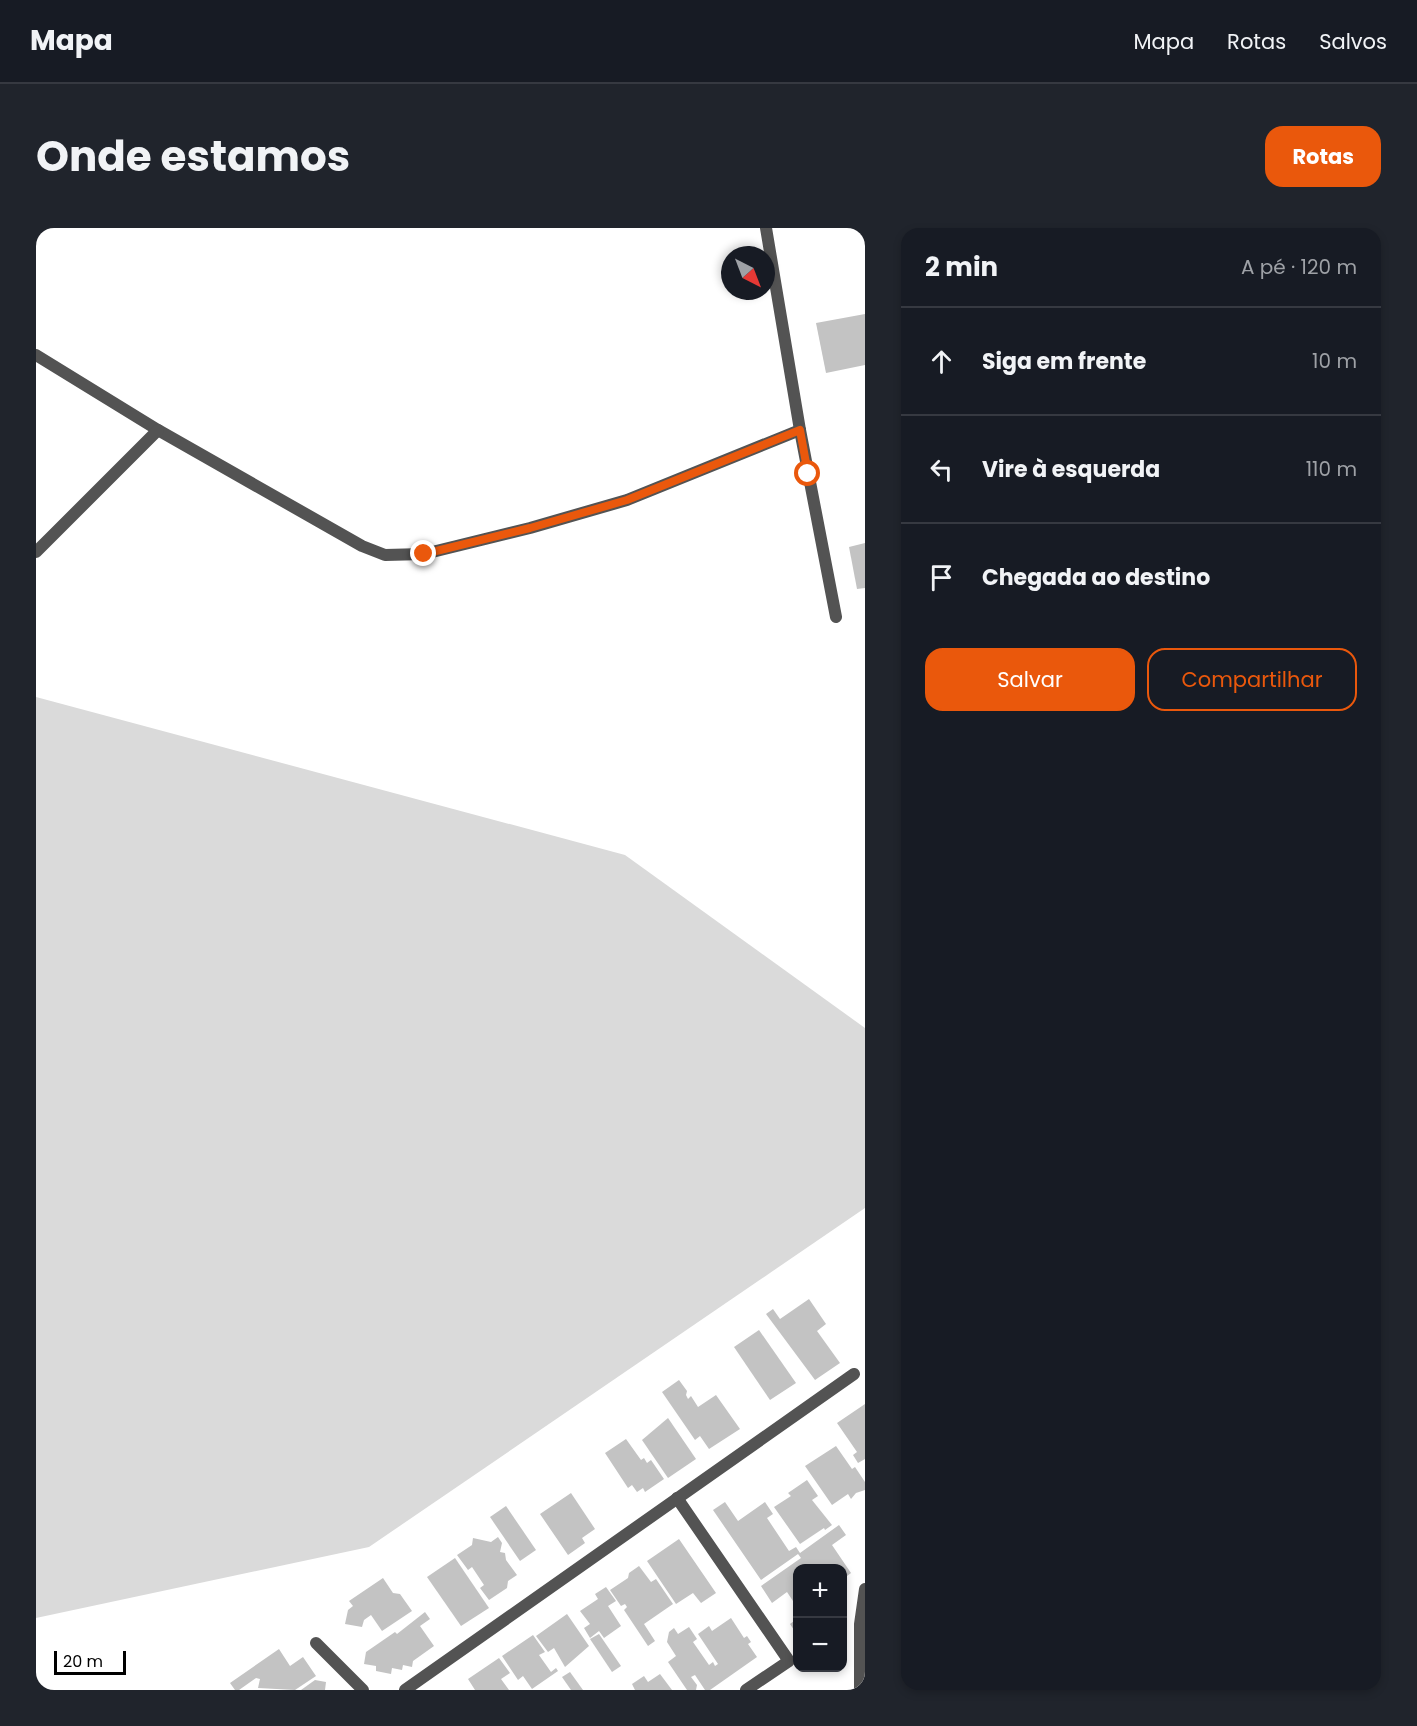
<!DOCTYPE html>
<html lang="pt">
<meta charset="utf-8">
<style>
:root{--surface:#171b24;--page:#20242c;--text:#f1f3f6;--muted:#9ea1a6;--line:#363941;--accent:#ea580c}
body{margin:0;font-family:Poppins,sans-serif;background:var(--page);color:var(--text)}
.controls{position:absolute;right:18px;bottom:18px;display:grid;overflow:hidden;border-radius:12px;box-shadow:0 3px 9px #0003}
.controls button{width:54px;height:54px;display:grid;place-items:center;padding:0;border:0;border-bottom:2px solid var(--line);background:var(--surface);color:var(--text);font:30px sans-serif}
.compass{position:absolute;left:685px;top:18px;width:54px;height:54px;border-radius:50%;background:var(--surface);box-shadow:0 3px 9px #0003;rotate:138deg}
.scale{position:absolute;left:18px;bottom:15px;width:72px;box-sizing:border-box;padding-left:6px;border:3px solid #000;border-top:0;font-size:16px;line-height:21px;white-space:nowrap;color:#000;-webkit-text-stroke:4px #fff;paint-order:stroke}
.stop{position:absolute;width:18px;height:18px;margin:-14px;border:4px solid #ea580c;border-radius:50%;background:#fff}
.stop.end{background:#ea580c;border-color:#fff;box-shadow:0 2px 6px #0008}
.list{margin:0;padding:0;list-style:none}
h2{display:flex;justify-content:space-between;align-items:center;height:78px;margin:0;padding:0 24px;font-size:26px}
h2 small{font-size:20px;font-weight:400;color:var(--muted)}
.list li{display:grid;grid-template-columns:39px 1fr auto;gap:18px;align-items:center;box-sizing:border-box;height:108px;padding:0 24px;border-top:2px solid var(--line)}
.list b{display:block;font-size:22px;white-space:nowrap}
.list em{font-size:20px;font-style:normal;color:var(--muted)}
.actions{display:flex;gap:12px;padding:18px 24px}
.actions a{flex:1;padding:14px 0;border:2px solid var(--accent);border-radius:18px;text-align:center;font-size:21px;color:var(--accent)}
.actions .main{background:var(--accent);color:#fff}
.icon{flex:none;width:33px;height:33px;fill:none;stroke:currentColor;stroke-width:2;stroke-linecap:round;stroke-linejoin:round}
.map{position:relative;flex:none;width:829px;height:1462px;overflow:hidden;border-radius:18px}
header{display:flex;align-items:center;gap:36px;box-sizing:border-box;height:84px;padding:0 30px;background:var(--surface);border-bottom:2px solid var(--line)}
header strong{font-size:28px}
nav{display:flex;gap:33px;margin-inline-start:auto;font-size:21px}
.intro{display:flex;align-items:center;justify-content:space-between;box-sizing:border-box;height:144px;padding:0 36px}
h1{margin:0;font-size:42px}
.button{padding:15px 27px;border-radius:18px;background:var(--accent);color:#fff;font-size:21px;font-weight:700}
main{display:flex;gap:36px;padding:0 36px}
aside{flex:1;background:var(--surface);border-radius:18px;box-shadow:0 3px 9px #0003}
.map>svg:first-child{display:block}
.green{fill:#dadada}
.building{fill:#c3c3c3}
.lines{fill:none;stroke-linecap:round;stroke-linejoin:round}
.street{stroke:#535353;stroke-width:12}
.route{stroke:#ea580c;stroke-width:8}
</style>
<header>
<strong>Mapa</strong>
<nav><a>Mapa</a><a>Rotas</a><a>Salvos</a></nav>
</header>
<div class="intro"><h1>Onde estamos</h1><a class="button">Rotas</a></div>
<main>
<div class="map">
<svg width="829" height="1462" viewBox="0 0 829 1462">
<rect width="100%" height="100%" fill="#fff"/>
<path class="green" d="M0 469 589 627 829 800V980L333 1319 0 1390Z"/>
<g class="building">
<path d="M829 86V137L790 145 780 95Z"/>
<path d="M829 315V360L821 361 813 319Z"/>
<path d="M773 1071 790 1096 781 1103 804 1135 779 1152 730 1086 737 1081 744 1091Z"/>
<path d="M723 1102 760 1155 734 1172 698 1119Z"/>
<path d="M643 1152 651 1163 650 1167 652 1171 655 1168 662 1179 680 1167 704 1201 673 1221 664 1208 659 1212 626 1164Z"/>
<path d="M829 1176V1231L822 1235 817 1227 821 1224 801 1195Z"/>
<path d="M632 1190 660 1231 632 1250 606 1212Z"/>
<path d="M590 1211 605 1232 608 1230 611 1235 615 1232 628 1251 609 1264 607 1260 601 1264 596 1257 592 1260 569 1225Z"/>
<path d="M800 1218 816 1241 819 1239 829 1254V1262L820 1265 815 1271 812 1266 796 1277 769 1238Z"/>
<path d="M771 1252 782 1268 776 1272 796 1297 789 1302 788 1300 764 1316 738 1279 755 1268 752 1265Z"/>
<path d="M535 1265 559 1301 546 1310 549 1315 532 1327 504 1286Z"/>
<path d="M689 1274 702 1293 729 1274 737 1286 731 1290 753 1323 760 1319 764 1325 803 1297 810 1307 796 1317 815 1345 807 1351 806 1340H762V1371L757 1373 751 1364 736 1375 725 1358 765 1330 762 1326 725 1352 677 1282Z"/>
<path d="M470 1278 500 1322 484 1333 454 1289Z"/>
<path d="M462 1309 466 1315 464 1324 469 1325 470 1332 481 1347 472 1353 471 1360 453 1372 444 1360 448 1357 436 1339 432 1342 421 1327 436 1317 437 1310 455 1314Z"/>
<path d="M643 1311 680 1365 665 1375 657 1365 640 1376 611 1333Z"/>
<path d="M419 1330 453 1380 425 1398 391 1349Z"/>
<path d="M603 1338 615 1354 620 1351 637 1376 608 1396 619 1413 612 1418 588 1382 591 1379 589 1376 585 1378 574 1362 592 1350 593 1345Z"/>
<path d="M347 1350 357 1365 364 1366 376 1383 346 1403 335 1387 328 1392 326 1399 309 1396 312 1382 317 1378 313 1373Z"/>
<path d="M570 1359 580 1373 572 1378 585 1398 568 1410 563 1403 554 1410 548 1400 554 1396 544 1383 562 1371 559 1366Z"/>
<path d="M389 1384 394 1391 384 1398 398 1418 377 1433 376 1439 367 1437 366 1442 356 1440 355 1446 340 1443V1438L328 1436 330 1424 359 1404 361 1406Z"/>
<path d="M531 1386 553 1418 529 1439 518 1420 512 1424 500 1408Z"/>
<path d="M695 1390 708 1410 711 1408 715 1414 712 1416 721 1429 674 1462H669L659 1447 655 1449 661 1457 660 1462H651L632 1434 640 1428 631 1414 633 1404 638 1400 642 1406 653 1399 661 1411 657 1414 673 1437 677 1434 679 1438 682 1436 662 1406 673 1398 676 1403Z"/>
<path d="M762 1390V1408L754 1396Z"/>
<path d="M563 1406 585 1438 576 1444 554 1411Z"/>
<path d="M497 1407 509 1424 503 1427 515 1444 520 1440 522 1443 496 1461 487 1448 482 1452 466 1428Z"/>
<path d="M243 1421 254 1438 267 1429 280 1448 259 1462 222 1460 224 1451 220 1450 203 1462H199L194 1455Z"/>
<path d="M463 1430 474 1445 465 1451 473 1462H439L432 1451Z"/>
<path d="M534 1444 547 1462H535L526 1449Z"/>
<path d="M624 1446 636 1462H599L596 1456 608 1448 612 1454Z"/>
<path d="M279 1452 290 1454 289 1462H265Z"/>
</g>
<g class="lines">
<g class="street">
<path d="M730 0 764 202 800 389"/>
<path d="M0 127 122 202 326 318 349 327 388 326 494 300 591 272 764 202"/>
<path d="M0 324 122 202"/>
<path d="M641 1270 753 1433 710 1462"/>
<path d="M280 1415 327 1462"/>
<path d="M369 1462 818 1146"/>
<path d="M824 1462V1396L829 1361"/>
</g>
</g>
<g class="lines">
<path class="route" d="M388 326 494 300 591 272 764 202 772 246"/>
</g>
</svg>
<div class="controls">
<button>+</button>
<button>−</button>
</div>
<svg class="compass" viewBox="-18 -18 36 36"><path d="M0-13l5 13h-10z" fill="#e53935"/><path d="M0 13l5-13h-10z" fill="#9ea1a6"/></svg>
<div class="scale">20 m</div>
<div class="stop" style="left:772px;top:246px"></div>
<div class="stop end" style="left:388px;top:326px"></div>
</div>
<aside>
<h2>2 min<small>A pé · 120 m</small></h2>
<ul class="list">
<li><svg class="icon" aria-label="ahead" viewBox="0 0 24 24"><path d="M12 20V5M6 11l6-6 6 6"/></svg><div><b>Siga em frente</b></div><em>10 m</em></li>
<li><svg class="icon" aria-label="left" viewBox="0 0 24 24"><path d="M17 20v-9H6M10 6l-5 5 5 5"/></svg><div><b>Vire à esquerda</b></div><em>110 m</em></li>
<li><svg class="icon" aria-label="arrive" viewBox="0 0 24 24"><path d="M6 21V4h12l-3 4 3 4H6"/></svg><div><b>Chegada ao destino</b></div></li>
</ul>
<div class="actions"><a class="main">Salvar</a><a>Compartilhar</a></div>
</aside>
</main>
